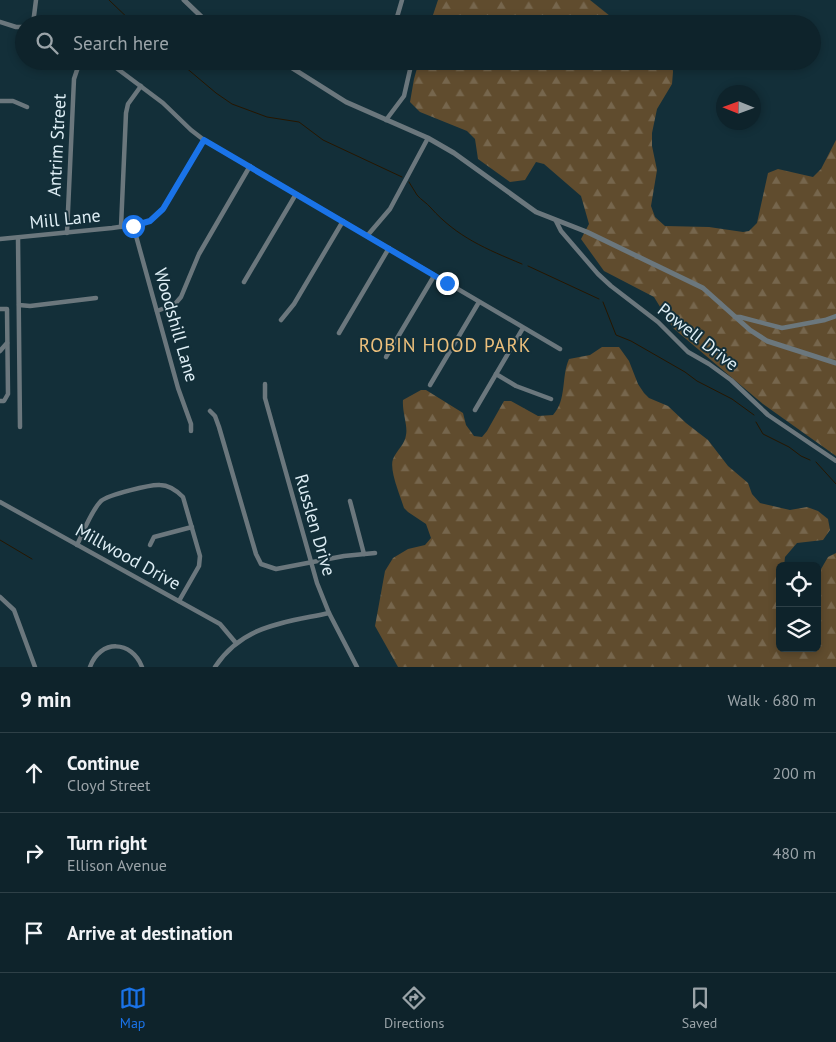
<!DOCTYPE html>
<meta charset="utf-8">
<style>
:root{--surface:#0e232b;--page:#1c2f37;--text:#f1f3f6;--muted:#9ba4a9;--line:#2e4047;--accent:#1a73e8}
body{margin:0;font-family:"PT Sans",sans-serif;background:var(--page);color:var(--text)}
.controls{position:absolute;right:15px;bottom:15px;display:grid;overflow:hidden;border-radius:8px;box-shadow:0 2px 8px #0003}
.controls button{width:45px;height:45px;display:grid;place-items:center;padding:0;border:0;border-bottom:1px solid var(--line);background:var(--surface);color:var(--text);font:25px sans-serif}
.compass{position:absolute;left:716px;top:85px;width:45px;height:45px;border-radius:50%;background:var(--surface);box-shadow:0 2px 8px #0003;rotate:271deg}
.stop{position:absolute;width:15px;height:15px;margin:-11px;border:4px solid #1a73e8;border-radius:50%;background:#fff}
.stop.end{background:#1a73e8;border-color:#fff;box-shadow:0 1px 5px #0008}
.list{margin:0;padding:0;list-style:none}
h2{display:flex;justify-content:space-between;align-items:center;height:65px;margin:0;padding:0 20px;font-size:21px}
h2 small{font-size:16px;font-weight:400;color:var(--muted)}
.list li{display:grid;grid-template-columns:32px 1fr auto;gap:15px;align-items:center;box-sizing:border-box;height:80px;padding:0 20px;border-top:1px solid var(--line)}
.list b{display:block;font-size:19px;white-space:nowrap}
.list p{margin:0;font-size:16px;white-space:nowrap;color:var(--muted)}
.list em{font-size:16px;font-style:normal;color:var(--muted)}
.icon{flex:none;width:28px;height:28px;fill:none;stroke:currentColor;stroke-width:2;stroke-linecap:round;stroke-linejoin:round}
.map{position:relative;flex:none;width:836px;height:667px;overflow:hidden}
.search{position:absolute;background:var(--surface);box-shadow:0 2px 8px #0003;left:15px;right:15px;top:15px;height:55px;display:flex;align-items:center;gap:12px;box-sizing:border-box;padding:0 18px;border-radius:28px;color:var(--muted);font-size:19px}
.sheet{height:305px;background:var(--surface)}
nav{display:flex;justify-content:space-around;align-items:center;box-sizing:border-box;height:70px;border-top:1px solid var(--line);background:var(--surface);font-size:14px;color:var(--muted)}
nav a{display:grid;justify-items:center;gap:2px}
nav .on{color:var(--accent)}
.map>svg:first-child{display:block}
.forest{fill:url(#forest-firs)}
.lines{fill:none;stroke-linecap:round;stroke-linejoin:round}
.stream{stroke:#261600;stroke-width:1}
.minor{stroke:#6b777d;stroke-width:4.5}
.tertiary{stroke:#6b777d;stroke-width:5}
.route{stroke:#1a73e8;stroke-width:6}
.labels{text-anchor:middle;stroke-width:4;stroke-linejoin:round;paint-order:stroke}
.street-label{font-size:18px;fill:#deeef5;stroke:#132f39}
.neighbourhood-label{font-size:19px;letter-spacing:1px;fill:#edc07c;stroke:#132f39}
</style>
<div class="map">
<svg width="836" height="667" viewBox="0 0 836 667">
<defs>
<pattern id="forest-firs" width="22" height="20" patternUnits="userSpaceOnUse" patternTransform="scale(1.25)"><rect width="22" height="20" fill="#604c2e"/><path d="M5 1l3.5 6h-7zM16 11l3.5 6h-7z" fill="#76664d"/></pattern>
</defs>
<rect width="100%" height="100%" fill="#132f39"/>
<g class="forest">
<path d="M438 0H590L620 24H430Z"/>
<path d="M419 61H672L673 72 672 84 657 109 652 133V146L657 170 651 206 655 217 665 226 709 227 743 232 749 231 757 223 768 173 778 169 813 177 821 169 836 140V456L763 404 673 328 654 297 604 271 581 239 589 224 581 196 544 164 536 162 525 180 510 182 478 159 475 139 467 131 420 112 410 102 414 79Z"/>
<path d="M602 347H619L629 361 638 384 644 393 649 398 668 406 686 423 708 440 728 466 748 483 752 494 760 503 790 510 807 507 818 511 828 519 830 530 823 540 797 543 785 557 784 566H780V648H817V576L828 557 836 553V667H398L375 626 385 571 393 558 408 549 425 545 431 538 426 524 408 512 404 508C400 495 389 470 393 459 397 450 405 444 406 435 408 426 402 412 403 400L421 390H426L463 413 466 425 474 436 482 437 487 431 504 401H511L538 416 553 415C567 400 561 377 569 359L590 355Z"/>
</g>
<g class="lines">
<g class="stream">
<path d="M109 0 134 24"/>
<path d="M178 61 216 93 232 104 267 117 299 122 323 140 402 177"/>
<path d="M409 182C412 186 414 191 417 195 421 200 427 203 431 208 457 237 486 249 522 264"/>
<path d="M528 266 599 299"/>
<path d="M603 302 616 335 631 341 685 372 697 381 732 399 754 415"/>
<path d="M756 422 763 434 789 447 801 456 810 460"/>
<path d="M816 462 836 484"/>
<path d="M0 540 32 559"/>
</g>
<g class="minor">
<path d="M0 22 16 27H24"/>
<path d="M33 24 36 0"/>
<path d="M395 24 402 0"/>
<path d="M107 61 163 103 191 130 204 140 560 349"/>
<path d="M353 61C363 68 372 68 382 61"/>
<path d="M0 101H13L27 107"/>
<path d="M386 120 404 96 412 61"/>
<path d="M556 221 561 231 598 274 611 286 658 322 688 352 709 364 731 380 768 415 836 461"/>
<path d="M133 225 178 388 191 424V431"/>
<path d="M121 227 126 113 128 104 141 86"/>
<path d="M67 233 74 79 77 70 82 61"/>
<path d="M367 236 390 209 428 138"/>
<path d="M18 238 20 427"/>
<path d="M0 239 112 228 140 224 150 221 163 209 204 140"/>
<path d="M244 282 296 194"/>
<path d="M19 305 30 306 96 298"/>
<path d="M0 309H7L8 394 4 401H0"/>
<path d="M157 311 175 304 181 297 199 254 250 166"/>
<path d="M735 317H740L782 328 825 320 836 316"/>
<path d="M281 320 294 304 343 221"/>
<path d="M339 333 389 248"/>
<path d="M0 351 7 343"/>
<path d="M386 357 434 276"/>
<path d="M496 374 516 386 551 399"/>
<path d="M265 384V398L317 583 329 613 357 667"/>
<path d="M430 385 479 302"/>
<path d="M475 410 523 328"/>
<path d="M210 411 215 416 219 427 256 554 261 564 276 569 344 556 375 553"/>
<path d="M350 501 364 554"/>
<path d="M0 502 220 624 236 643"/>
<path d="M77 545C83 533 91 511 101 501 108 495 151 484 160 485 170 485 177 491 183 497L200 556 199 566 179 601"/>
<path d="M150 545 154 537 192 527"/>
<path d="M0 597 14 610 35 667"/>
<path d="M90 667C100 639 132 640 142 667"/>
<path d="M215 667C243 625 283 623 329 613"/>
</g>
<g class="tertiary">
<path d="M184 0 209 24"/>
<path d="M281 61 346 102 428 138 454 153 536 212 587 232 703 288 750 330 767 341 836 363"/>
</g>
</g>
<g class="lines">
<path class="route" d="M133 226 150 221 163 209 204 140 447 283"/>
</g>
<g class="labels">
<g class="street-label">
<text transform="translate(57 145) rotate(-87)" y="6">Antrim Street</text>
<text transform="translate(65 219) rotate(-6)" y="6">Mill Lane</text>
<text transform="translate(176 325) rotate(74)" y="6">Woodshill Lane</text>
<text transform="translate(698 337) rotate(38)" y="6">Powell Drive</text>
<text transform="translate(315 525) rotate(74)" y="6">Russlen Drive</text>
<text transform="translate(128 557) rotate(29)" y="6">Millwood Drive</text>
</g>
<g class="neighbourhood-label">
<text x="445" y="352">ROBIN HOOD PARK</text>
</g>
</g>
</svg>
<div class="controls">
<button><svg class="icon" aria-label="locate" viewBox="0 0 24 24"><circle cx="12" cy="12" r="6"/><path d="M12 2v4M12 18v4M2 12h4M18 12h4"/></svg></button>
<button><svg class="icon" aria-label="layers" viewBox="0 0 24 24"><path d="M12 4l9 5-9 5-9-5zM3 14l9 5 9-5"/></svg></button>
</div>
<svg class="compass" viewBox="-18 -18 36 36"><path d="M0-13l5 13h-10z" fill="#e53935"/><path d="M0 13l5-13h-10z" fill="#9ba4a9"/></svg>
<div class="stop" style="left:133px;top:226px"></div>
<div class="stop end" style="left:447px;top:283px"></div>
<div class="search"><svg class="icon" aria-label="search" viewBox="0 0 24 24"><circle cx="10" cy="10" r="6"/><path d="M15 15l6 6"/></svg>Search here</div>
</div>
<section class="sheet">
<h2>9 min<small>Walk · 680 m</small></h2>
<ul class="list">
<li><svg class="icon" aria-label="ahead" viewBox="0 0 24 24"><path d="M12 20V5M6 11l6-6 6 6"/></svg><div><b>Continue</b><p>Cloyd Street</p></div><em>200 m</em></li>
<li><svg class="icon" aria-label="right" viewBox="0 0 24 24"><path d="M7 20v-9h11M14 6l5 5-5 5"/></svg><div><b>Turn right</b><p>Ellison Avenue</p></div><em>480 m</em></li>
<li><svg class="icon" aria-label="arrive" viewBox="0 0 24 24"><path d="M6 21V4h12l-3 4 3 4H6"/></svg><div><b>Arrive at destination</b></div></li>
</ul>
</section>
<nav>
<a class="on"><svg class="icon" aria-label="map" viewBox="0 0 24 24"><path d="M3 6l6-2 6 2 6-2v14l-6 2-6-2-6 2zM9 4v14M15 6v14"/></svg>Map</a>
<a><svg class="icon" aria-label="directions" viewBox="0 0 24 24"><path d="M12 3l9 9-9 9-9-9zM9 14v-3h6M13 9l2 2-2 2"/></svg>Directions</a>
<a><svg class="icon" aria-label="saved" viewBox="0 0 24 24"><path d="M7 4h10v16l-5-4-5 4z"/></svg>Saved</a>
</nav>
